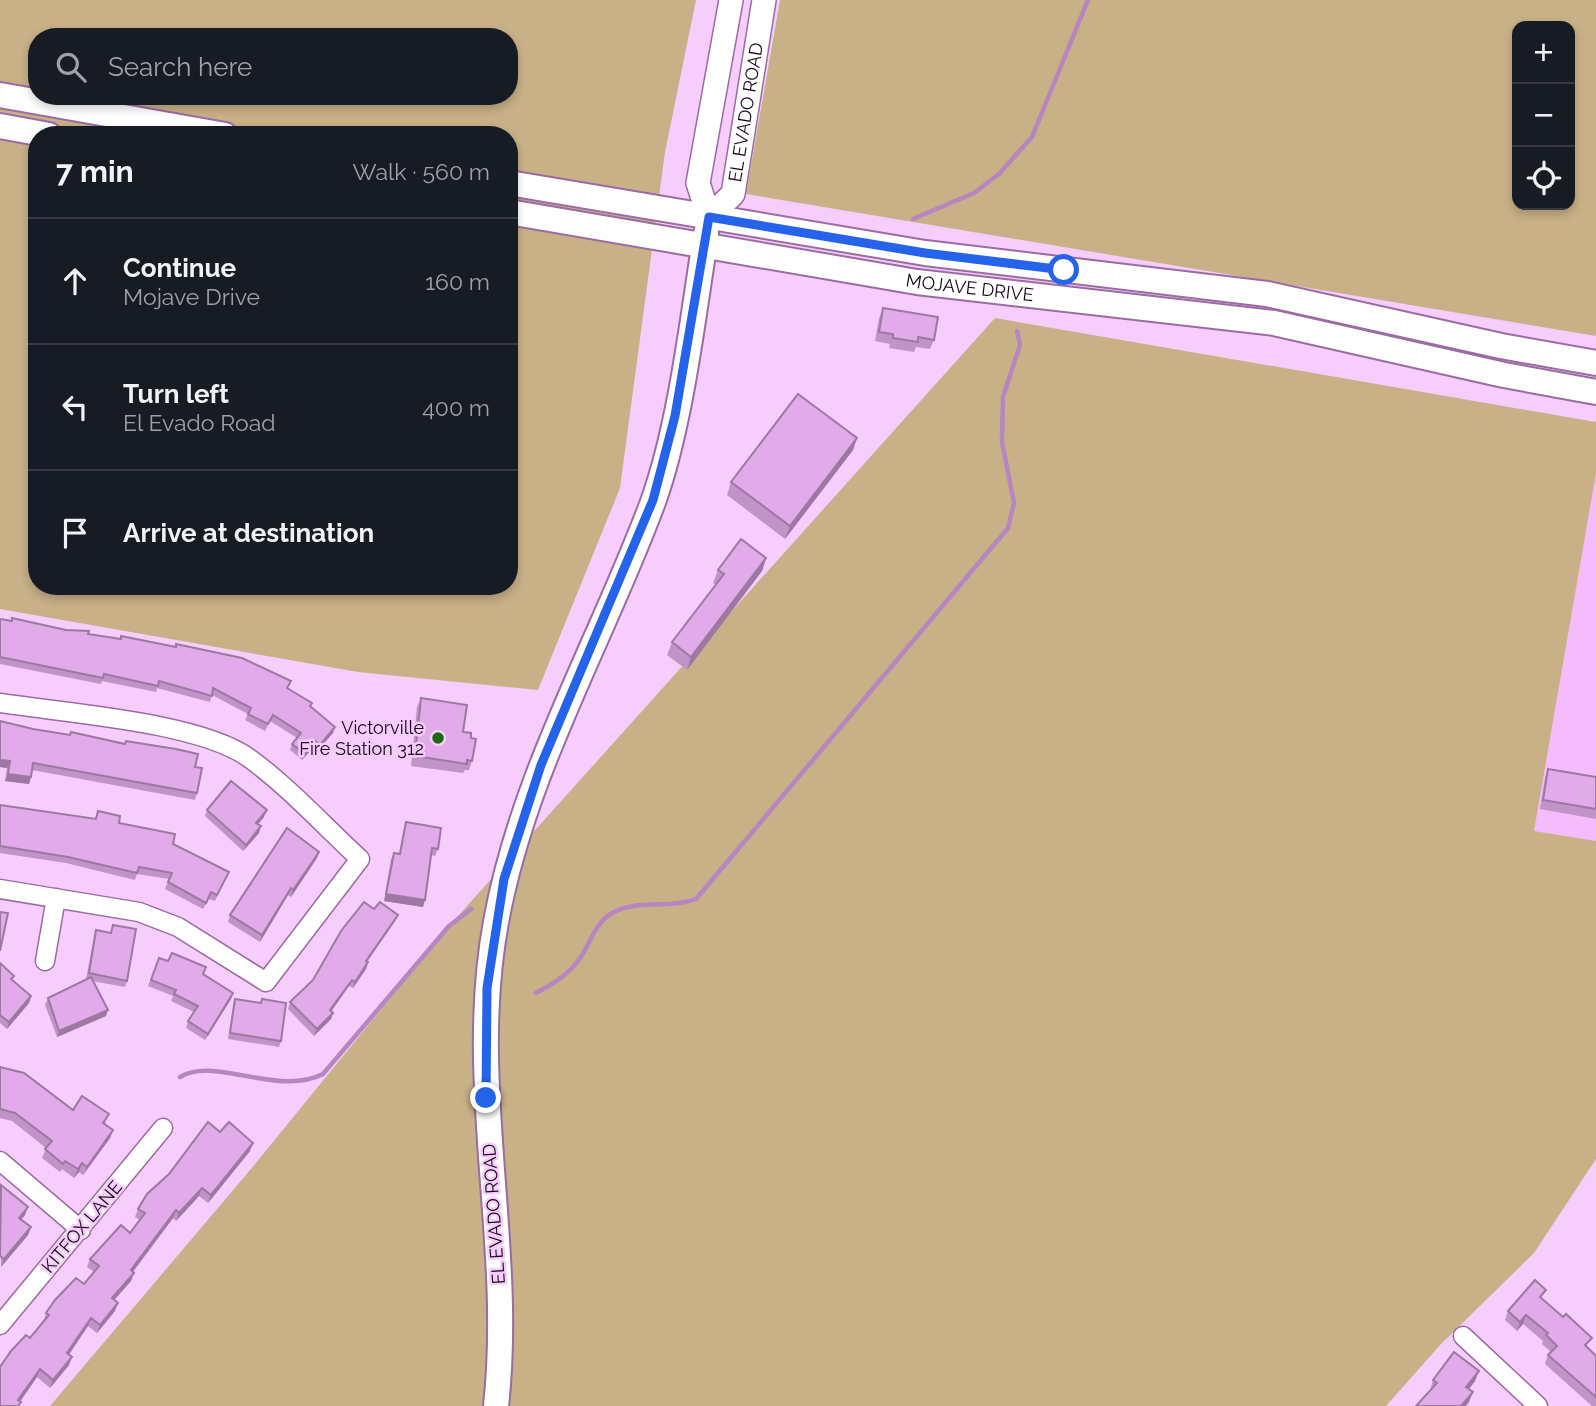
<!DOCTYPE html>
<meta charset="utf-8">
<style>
:root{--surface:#171b24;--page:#20242c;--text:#f1f3f6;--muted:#9ea1a6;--line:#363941}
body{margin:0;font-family:Raleway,sans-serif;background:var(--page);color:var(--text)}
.controls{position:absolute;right:21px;top:21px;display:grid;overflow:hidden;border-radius:14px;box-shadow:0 4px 10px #0003}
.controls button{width:63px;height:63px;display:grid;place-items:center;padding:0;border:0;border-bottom:2px solid var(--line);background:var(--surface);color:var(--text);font:35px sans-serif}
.stop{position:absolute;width:21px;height:21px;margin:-16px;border:5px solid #2563eb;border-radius:50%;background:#fff}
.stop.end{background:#2563eb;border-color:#fff;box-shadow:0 2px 7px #0008}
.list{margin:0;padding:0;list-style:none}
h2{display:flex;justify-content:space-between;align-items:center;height:91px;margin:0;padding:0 28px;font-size:30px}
h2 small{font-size:23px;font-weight:400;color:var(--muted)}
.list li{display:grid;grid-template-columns:46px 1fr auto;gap:21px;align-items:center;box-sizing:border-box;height:126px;padding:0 28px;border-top:2px solid var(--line)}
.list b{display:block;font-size:26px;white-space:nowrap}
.list p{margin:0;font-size:23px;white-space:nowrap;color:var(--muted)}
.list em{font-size:23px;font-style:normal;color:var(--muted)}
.icon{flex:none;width:38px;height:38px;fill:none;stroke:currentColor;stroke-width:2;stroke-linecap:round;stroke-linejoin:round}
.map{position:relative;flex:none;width:1596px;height:1406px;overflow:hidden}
.search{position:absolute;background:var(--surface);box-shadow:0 4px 10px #0003;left:28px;top:28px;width:490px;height:77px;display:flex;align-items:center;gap:18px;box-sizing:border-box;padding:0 24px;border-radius:28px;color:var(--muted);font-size:26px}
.panel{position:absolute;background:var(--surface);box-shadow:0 4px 10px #0003;left:28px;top:126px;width:490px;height:469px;border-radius:28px}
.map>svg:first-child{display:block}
.built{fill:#f4bbfd}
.green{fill:#c8b087;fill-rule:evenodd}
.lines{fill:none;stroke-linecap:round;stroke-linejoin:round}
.stream{stroke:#b785bf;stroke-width:4.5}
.minor-casing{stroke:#9b6ba3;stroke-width:21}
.tertiary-casing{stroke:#9b6ba3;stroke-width:26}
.secondary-casing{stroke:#9b6ba3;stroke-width:28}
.minor{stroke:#fff;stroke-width:18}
.tertiary{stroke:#fff;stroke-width:23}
.secondary{stroke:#fff;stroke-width:24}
.wall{fill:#c193c8}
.shaded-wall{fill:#9d78a2}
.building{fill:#e0abe8;stroke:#9d78a2;stroke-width:2}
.route{stroke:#2563eb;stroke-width:9}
.poi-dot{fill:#1a6b10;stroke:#f6cdfd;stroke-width:2.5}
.labels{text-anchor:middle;stroke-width:5;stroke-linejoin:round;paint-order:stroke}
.street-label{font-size:18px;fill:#160519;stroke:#f6cdfd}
.poi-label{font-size:18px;fill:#160519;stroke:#f6cdfd;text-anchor:end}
</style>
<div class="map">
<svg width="1596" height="1406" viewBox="0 0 1596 1406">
<rect width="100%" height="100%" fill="#f6cdfd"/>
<path class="built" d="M1596 473V841L1534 831Z"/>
<g class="green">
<path d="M0 0H696L665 152 620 488 538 690 358 672 0 609ZM37 37H509V96H37ZM37 135H509V586H37Z"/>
<path d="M780 0H1596V336L746 194ZM1517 26H1570V205H1517Z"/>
<path d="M995 318 1596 422V473L1534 831 1596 841V1159L1534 1253 1441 1344 1386 1406H50L251 1169 449 926Z"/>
</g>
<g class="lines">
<g class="stream">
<path d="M913 219 974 193 999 174 1032 137 1088 0"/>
<path d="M536 993C552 984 567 976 578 961 590 945 594 924 612 913 637 899 670 909 696 899L1008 528 1014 503 1002 442 1003 397 1020 345 1017 331"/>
<path d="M180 1077C214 1056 278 1097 323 1074L449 926 471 909"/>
</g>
<defs>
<g id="minor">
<path d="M0 703C65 713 199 722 249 758 289 787 324 826 360 859L266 982 178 927 139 912 0 889"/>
<path d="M45 961 56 898"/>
<path d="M0 1161 81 1230"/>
<path d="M0 1325 163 1128"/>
<path d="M1463 1336 1538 1406"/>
</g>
<g id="tertiary">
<path id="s1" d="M709 217 733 194 764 0"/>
<path d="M706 233 709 217 698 183 731 0"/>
</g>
<g id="secondary">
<path d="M0 95 225 135"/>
<path d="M0 126 49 135"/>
<path d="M509 183 925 253 1267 294 1501 346 1596 363"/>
<path id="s2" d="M509 212 917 282 1274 323 1504 375 1596 392"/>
<path d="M496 1406C514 1244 466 1083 496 922 523 773 601 642 653 502 681 424 693 316 706 234"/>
</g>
</defs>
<use href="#minor" class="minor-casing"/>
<use href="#tertiary" class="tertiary-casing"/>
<use href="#secondary" class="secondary-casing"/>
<use href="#minor" class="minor"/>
<use href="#tertiary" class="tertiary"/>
<use href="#secondary" class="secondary"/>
</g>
<g class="wall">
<path d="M883 308 934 340 930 349 916 347 914 352 889 348 890 344 875 341 879 318Z"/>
<path d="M857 438 853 450 785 539 727 495 731 482Z"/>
<path d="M766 558 762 571 687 670 667 655 672 642 716 585 713 583 718 570Z"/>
<path d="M0 619 88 634 288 688 312 703 311 707 333 733 317 751 313 748 302 760 290 750 292 744 297 738 270 721 265 731 245 720 248 714 212 695 210 702 157 688 156 692 102 681 101 684 0 664Z"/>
<path d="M421 698 471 738 472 761 469 770H465L463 773 411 766 417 707Z"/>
<path d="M0 721 33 729 70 735 71 732 195 767 197 793 195 800 32 770 29 784 5 781 7 768 0 767Z"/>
<path d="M1548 769 1596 777V819L1540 809 1545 778Z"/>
<path d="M0 805 95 819 98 811 119 823 173 844 229 872 215 901 209 899 203 909 165 889 169 879 137 874 135 880 66 863 0 853Z"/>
<path d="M207 810 264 817 258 824 259 833 243 851 205 816Z"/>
<path d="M406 822 438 849 435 856 431 855 423 907 384 901 391 859 394 853 399 854 404 828Z"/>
<path d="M317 858 291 897 288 895 260 942 228 922 230 915Z"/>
<path d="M374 909 395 921 367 962H368L366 969 353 988 349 986 331 1011 333 1013 331 1019 314 1036 288 1009 290 1002 313 980Z"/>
<path d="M113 925 127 981 125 987 92 981 106 1016 57 1037 45 1005 48 998 86 979 94 937 96 930 110 933Z"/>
<path d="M159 958 203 974 233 993 231 999 205 1040 186 1028 188 1021 194 1012 171 1001 173 996 148 986Z"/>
<path d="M0 963 13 981 31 996 29 1003 7 1029 0 1023Z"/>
<path d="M235 999 261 1003 262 999 281 1041 279 1047 228 1039 233 1006Z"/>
<path d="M0 1067 73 1110 106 1122 105 1124 113 1130 110 1138 83 1175 79 1172 74 1178 62 1169 60 1172 42 1158 46 1148 12 1121 0 1118Z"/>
<path d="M220 1132 250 1151 208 1203 199 1196 176 1221 173 1218 133 1272 131 1281 114 1300 115 1311 97 1333 88 1326 69 1355V1365L50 1388 37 1377 20 1401 0 1406 30 1338 44 1321 46 1313 84 1284 94 1272 87 1267 90 1259 130 1233 140 1220 135 1217 138 1209Z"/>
<path d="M0 1186 25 1215 21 1220 31 1227 28 1235 1 1267Z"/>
<path d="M1542 1299 1596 1356V1406H1592L1545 1364 1548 1355 1551 1352 1542 1344 1543 1341 1523 1324 1517 1331 1505 1320 1508 1311Z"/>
<path d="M1433 1380 1475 1381 1469 1389V1402L1430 1390Z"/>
</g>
<g class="shaded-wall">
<path d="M857 438 853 450 785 539 790 526Z"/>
<path d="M766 558 762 571 687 670 691 657Z"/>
<path d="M335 727 333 733 317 751 320 745Z"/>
<path d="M315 741 313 748 302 760 305 754Z"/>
<path d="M0 760 10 761 7 768 0 767Z"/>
<path d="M8 774 31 777 29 784 5 781Z"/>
<path d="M267 810 264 817 254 829 256 823Z"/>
<path d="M261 826 259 833 243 851 246 845Z"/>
<path d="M319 852 317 858 291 897 293 890Z"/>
<path d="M291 888 288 895 260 942 262 935Z"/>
<path d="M386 894 425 900 423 907 384 901Z"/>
<path d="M398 915 395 921 363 967 366 961Z"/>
<path d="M368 962 366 969 353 988 355 982Z"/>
<path d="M352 980 349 986 328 1016 330 1010Z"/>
<path d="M233 993 231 999 205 1040 208 1034Z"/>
<path d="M31 996 29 1003 7 1029 9 1022Z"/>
<path d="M108 1010 106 1016 57 1037 59 1031Z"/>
<path d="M333 1013 331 1019 314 1036 317 1029Z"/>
<path d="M113 1130 110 1138 83 1175 87 1167Z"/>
<path d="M253 1143 250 1151 208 1203 211 1195Z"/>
<path d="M82 1163 79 1172 74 1178 78 1169Z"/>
<path d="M202 1188 199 1196 176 1221 179 1213Z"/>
<path d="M28 1207 25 1215 16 1226 19 1218Z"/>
<path d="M176 1210 173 1218 128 1278 131 1270Z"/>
<path d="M31 1227 28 1235 1 1267 4 1259Z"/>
<path d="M134 1273 131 1281 109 1306 112 1298Z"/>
<path d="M118 1303 115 1311 97 1333 100 1325Z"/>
<path d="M1526 1315 1523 1324 1517 1331 1520 1322Z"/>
<path d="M91 1318 88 1326 64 1361 67 1353Z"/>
<path d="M72 1357 69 1365 50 1388 53 1380Z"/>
<path d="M40 1369 37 1377 17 1406 18 1400Z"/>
<path d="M1479 1371 1475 1381 1463 1397 1466 1387Z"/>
<path d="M1473 1392 1469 1402 1466 1406H1461Z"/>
</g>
<g class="building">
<path d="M883 308 938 317 934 340 918 337V342L893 338V334L879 332Z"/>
<path d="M798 394 857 438 790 526 731 482Z"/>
<path d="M741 539 766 558 691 657 672 642 724 574 718 570Z"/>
<path d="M12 618 66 630 89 631 88 634 121 639V636L176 647V644L242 658 291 681 287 688 312 703 310 706 335 727 320 745 315 741 305 754 292 744 301 733 273 715 268 724 248 714 251 708 213 688 212 696 159 681 158 686 104 674 103 678 0 657V619L12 621Z"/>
<path d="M421 698 467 705 463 732 471 733V738L476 739 472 761 467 760V764L415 756Z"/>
<path d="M0 721 33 729 70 735 71 732 125 744 126 741 176 749 198 754 195 767 202 768 197 793 33 763 31 777 8 774 10 761 0 760Z"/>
<path d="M1548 769 1596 777V809L1543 800Z"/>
<path d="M231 781 267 810 256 823 261 826 246 845 207 810Z"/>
<path d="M0 805 96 819 98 811 120 816 119 823 175 834 173 844 229 872 217 895 211 892 206 903 168 882 172 873 139 867 137 873 68 857 0 846Z"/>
<path d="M406 822 441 828 438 849 432 848 425 900 386 894 394 853 400 854Z"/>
<path d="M287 828 319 852 293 890 291 888 262 935 230 915Z"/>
<path d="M364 902 374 909 380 902 398 915 366 961 368 962 355 982 352 980 330 1010 333 1013 317 1029 290 1002 313 980 341 931Z"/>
<path d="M0 912 8 913 0 951Z"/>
<path d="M113 925 136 929 127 981 89 973 96 930 111 933Z"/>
<path d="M172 953 206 967 203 974 233 993 208 1034 188 1021 198 1006 174 994 176 990 151 980 159 958 168 961Z"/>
<path d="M0 963 14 976 11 979 31 996 9 1022 0 1015Z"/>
<path d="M91 977 108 1010 59 1031 48 998Z"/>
<path d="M235 999 261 1003 262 999 286 1003 281 1041 230 1033Z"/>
<path d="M0 1067 24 1073 73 1110 82 1096 109 1114 103 1123 113 1130 87 1167 82 1163 78 1169 65 1161 63 1164 45 1149 52 1141 15 1113 0 1109Z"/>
<path d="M208 1122 220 1132 229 1122 253 1143 211 1195 202 1188 179 1213 176 1210 131 1270 134 1273 112 1298 118 1303 100 1325 91 1318 67 1353 72 1357 53 1380 40 1369 18 1400 21 1402 18 1406H0V1367L11 1351 26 1335 30 1338 49 1315 46 1313 55 1300 76 1278 84 1284 99 1266 90 1259 121 1225 130 1233 145 1213 138 1209 147 1194 169 1174Z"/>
<path d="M1 1185 28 1207 19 1218 31 1227 4 1259 0 1256Z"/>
<path d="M1535 1280 1546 1290 1540 1297 1563 1317 1566 1314 1592 1338 1585 1345 1596 1356V1397L1548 1355 1557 1346 1546 1335 1548 1333 1526 1315 1520 1322 1508 1311Z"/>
<path d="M1454 1352 1479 1371 1466 1387 1473 1392 1461 1406H1416L1437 1383 1433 1380Z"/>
</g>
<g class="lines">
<path class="route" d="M486 1098 487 988 504 879 541 765 653 500 675 416 709 217 925 253 1064 270"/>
</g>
<circle class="poi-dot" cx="438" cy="738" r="7"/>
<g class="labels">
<g class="street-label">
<text dy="6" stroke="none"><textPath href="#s1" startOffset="116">EL EVADO ROAD</textPath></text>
<text dy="6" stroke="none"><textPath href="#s2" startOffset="467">MOJAVE DRIVE</textPath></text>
<text transform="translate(494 1214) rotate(-94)" y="6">EL EVADO ROAD</text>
<text transform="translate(82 1227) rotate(-50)" y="6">KITFOX LANE</text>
</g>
<g class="poi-label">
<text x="424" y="734">Victorville<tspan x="424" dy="21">Fire Station 312</tspan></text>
</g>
</g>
</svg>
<div class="controls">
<button>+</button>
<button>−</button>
<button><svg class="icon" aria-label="locate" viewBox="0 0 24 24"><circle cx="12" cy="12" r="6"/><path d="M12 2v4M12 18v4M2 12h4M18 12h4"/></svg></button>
</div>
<div class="stop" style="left:1064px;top:270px"></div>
<div class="stop end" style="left:486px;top:1098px"></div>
<div class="search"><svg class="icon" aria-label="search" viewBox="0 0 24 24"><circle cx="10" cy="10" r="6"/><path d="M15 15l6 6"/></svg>Search here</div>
<section class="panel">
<h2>7 min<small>Walk · 560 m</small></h2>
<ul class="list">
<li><svg class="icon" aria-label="ahead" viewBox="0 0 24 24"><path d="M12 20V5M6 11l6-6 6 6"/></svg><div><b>Continue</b><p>Mojave Drive</p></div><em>160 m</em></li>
<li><svg class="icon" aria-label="left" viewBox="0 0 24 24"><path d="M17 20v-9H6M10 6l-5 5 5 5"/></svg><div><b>Turn left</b><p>El Evado Road</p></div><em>400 m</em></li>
<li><svg class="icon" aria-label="arrive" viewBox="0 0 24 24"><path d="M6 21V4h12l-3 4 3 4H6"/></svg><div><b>Arrive at destination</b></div></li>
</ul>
</section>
</div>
